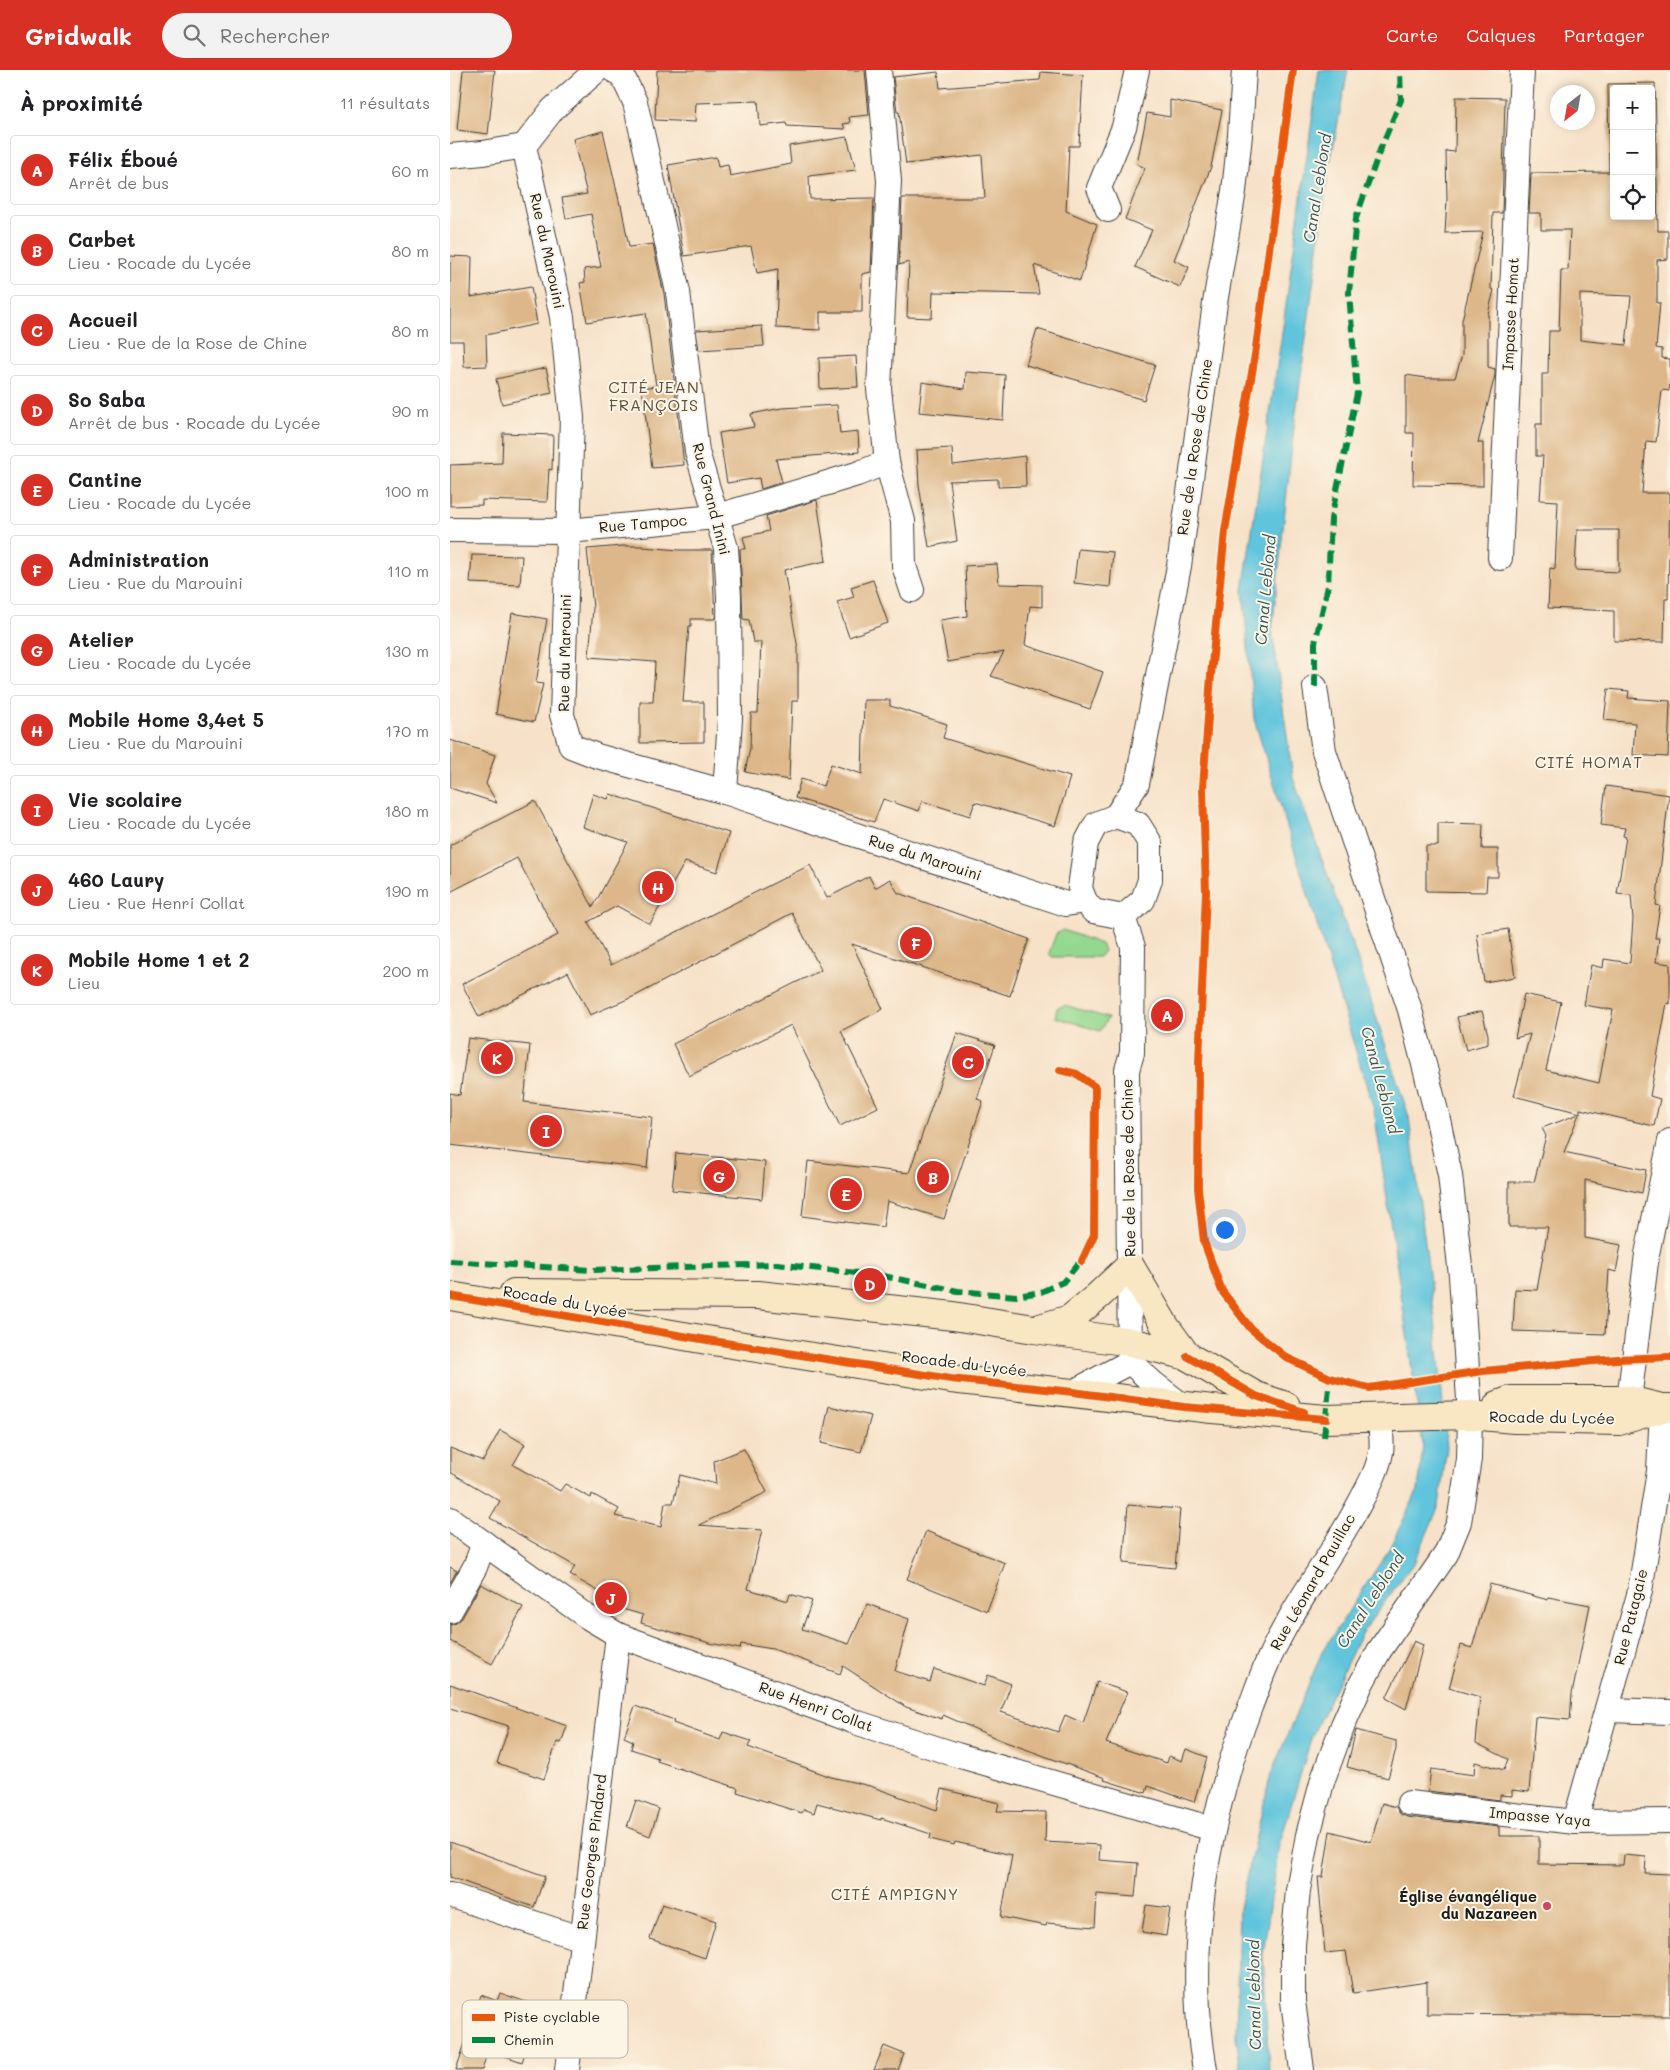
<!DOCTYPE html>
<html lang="fr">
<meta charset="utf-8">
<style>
:root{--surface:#fff;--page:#f2f2f2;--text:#202124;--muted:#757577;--line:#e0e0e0;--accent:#d93025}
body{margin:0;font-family:Mali,sans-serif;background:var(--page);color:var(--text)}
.controls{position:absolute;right:15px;top:15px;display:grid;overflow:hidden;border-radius:5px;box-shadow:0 2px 8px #0003}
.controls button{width:45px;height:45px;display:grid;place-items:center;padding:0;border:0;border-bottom:1px solid var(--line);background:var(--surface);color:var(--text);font:25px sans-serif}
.compass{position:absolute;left:1100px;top:15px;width:45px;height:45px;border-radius:50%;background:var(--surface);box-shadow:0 2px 8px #0003;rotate:211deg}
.you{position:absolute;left:774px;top:1159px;width:18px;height:18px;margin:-12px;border:4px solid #fff;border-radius:50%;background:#1a73e8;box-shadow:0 0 0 8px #1a73e833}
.badge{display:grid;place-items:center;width:32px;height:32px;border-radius:50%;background:var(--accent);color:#fff;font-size:16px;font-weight:700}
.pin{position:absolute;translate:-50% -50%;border:2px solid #fff;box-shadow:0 1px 5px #0006}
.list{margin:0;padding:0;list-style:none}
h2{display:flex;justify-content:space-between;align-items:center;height:65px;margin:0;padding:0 20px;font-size:21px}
h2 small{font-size:16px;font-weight:400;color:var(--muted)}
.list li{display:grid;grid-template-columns:32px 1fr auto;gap:15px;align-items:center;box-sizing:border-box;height:70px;margin:0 10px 10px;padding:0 10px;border:1px solid var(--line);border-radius:5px}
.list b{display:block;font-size:19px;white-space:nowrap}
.list p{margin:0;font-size:16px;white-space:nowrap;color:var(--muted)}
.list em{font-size:16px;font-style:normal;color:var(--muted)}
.icon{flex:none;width:28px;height:28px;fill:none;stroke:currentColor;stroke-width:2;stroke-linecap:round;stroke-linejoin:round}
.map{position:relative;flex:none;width:1220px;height:2000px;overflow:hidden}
header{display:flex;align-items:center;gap:30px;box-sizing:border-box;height:70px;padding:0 25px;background:var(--accent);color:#fff}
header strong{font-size:24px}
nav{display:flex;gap:28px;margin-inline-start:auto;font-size:18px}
.search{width:350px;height:45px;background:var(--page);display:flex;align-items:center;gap:12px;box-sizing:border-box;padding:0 18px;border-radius:28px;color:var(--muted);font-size:19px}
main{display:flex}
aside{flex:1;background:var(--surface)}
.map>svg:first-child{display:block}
.green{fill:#94d890;stroke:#587a56}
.water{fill:#5ec4dc;stroke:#3d707c}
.building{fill:#ddb789;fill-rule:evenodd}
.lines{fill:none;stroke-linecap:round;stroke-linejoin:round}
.minor-casing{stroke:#3d3a36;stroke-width:26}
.secondary-casing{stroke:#3d3a36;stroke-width:30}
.minor{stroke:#fff;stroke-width:24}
.secondary{stroke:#f9e7c3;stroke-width:28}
.quiet{stroke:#00873e;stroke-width:6;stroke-dasharray:12 6;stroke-linecap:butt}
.cycleway-casing{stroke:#fcf5e5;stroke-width:11}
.cycleway{stroke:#e8590c;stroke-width:8}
.poi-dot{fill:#d1495b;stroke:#fcf5e5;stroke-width:2}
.labels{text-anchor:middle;stroke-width:4;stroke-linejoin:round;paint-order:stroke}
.street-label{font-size:15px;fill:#1c1c1c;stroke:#fcf5e5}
.poi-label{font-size:15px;font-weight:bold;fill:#1c1c1c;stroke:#fcf5e5;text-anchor:end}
.water-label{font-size:16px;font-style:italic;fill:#33575f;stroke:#fcf5e5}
.neighbourhood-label{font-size:16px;letter-spacing:1px;fill:#605242;stroke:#fcf5e5}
.key{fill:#fcf5e5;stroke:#b9b4a9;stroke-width:1}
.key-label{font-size:14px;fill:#1c1c1c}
</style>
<header>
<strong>Gridwalk</strong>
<div class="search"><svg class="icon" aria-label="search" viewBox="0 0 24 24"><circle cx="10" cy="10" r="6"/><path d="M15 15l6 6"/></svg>Rechercher</div>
<nav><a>Carte</a><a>Calques</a><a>Partager</a></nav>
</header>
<main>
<aside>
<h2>À proximité<small>11 résultats</small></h2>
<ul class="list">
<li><span class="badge">A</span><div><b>Félix Éboué</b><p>Arrêt de bus</p></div><em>60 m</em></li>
<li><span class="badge">B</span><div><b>Carbet</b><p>Lieu · Rocade du Lycée</p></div><em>80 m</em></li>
<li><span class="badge">C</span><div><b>Accueil</b><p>Lieu · Rue de la Rose de Chine</p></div><em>80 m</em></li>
<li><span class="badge">D</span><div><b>So Saba</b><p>Arrêt de bus · Rocade du Lycée</p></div><em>90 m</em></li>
<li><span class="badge">E</span><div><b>Cantine</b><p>Lieu · Rocade du Lycée</p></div><em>100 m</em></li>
<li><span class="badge">F</span><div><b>Administration</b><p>Lieu · Rue du Marouini</p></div><em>110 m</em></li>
<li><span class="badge">G</span><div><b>Atelier</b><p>Lieu · Rocade du Lycée</p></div><em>130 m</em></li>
<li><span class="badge">H</span><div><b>Mobile Home 3,4et 5</b><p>Lieu · Rue du Marouini</p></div><em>170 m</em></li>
<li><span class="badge">I</span><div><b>Vie scolaire</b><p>Lieu · Rocade du Lycée</p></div><em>180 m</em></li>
<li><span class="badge">J</span><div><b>460 Laury</b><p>Lieu · Rue Henri Collat</p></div><em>190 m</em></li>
<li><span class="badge">K</span><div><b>Mobile Home 1 et 2</b><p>Lieu</p></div><em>200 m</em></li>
</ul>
</aside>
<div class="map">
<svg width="1220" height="2000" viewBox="0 0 1220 2000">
<rect width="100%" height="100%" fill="#fcf5e5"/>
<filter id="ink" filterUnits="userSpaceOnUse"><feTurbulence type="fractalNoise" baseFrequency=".02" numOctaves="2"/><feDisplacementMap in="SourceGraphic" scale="10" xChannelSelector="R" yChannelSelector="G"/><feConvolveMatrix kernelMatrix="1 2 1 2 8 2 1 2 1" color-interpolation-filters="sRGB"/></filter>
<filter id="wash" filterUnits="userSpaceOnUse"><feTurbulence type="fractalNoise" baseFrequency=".0096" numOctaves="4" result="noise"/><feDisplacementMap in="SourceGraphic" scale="20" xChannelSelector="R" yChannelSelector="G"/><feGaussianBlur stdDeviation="1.12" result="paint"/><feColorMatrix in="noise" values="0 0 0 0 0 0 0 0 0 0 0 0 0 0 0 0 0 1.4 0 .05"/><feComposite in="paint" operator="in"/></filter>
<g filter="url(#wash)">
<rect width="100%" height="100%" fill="#f7e2c9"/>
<g class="green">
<path d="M613 860 651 874 654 881 649 887H602L599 883 606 864Z"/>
<path d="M615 935 658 948 650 961 605 947 607 938Z"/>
</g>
<path class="water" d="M869 0H898L878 104 844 357 822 560 843 708 906 885 959 1047 986 1259 997 1377 989 1436 965 1491 911 1564 862 1666 829 1776 813 1884 819 2000H791L786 1967 789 1838 821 1704 872 1582 938 1481 968 1420 973 1375 924 1040 804 649 793 520 831 270Z"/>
<g id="blocks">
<g class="building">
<path d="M13 0H45L38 64 7 60Z"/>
<path d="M207 0H415L419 45 399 47 400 53 393 54 395 59 337 56 336 53 310 56 308 31 246 33 245 52 205 50Z"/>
<path d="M488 2 490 18 590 10 591 2 633 5 629 76H619L616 141 647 154 630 211 584 195 589 224 483 222 482 248 457 247 459 192 449 195 452 128H535L532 85 456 94 449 42H447L443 7Z"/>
<path d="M1205 13 1208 161H1218V189L1207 190V233H1210L1206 278 1212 279V288L1220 289V309L1219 321 1212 320 1206 372 1196 371 1192 423H1220L1218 529H1215L1214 572 1164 571V541L1098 538 1100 498 1105 499 1108 431 1090 430 1093 386H1086V354H1092V304H1098L1099 261H1109L1111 200H1118L1120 160H1091V143H1079L1081 103 1159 102 1158 14ZM1164 19H1201V146H1164ZM1130 224 1181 226 1176 275 1130 270ZM1127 460H1169V502L1125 500Z"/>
<path d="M1006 27 1055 28 1052 143H1043L1041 219 1044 220 1038 244V297L1045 299V305L1028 373H1033V416L963 415 964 363H956V305L976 308H1005L1012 285V250L1033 162 995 163 997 130 996 81 1005 82Z"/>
<path d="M720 30 772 40 761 97 724 190 739 197 730 217 685 197 702 160 675 149 695 98 687 94 697 43 720 47Z"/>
<path d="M153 61 170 135H171L179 177 203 174 214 224 234 395 202 398 192 318 206 316 196 243 137 252 130 213 135 212 134 199 151 197 141 144 116 149 112 128 137 124 123 69Z"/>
<path d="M397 67 406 100 359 106 360 129 424 128 421 202 412 204V242H370V260L326 258 328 199 307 203 301 176 234 186 218 95 266 87 268 97 278 95 280 106 341 94 339 76Z"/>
<path d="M0 186 22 187 21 227 81 217 87 254 36 265 37 296 14 297 13 271H0Z"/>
<path d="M312 256 314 276 249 280 246 260Z"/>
<path d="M587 259 705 295 694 330 576 295Z"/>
<path d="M406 286 408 317 370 319 369 288Z"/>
<path d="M96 298 102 323 52 334 46 309Z"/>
<path d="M516 302 555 305 553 350 469 342 472 312 515 319Z"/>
<path d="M387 335 390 364 408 362 409 382 326 389 332 412 311 419 309 408 277 413 269 363 304 357 301 344 332 338Z"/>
<path d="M53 363 103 365 102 400 99 399 97 432 32 430V435L0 436V395L52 393Z"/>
<path d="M502 378 503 395 575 386 576 416 548 417V409L499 411 507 471 479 477 469 415 467 380Z"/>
<path d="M367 430 376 491 334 500 348 579V631H342L339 710 295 702 300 678 301 643H308L311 572H303L299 550 293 549 290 479H296L293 467 319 461 316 446Z"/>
<path d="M172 476H193V477L229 480H262L265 549H241V556H239L233 632H254V672L190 673V632H203L205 592 139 587 143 538 137 479Z"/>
<path d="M628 479 663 482 660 517 624 513Z"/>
<path d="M22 485 72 486 70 515 20 513Z"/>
<path d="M547 494 549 514 592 515V537L580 536 575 575 653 602 640 639 541 606 554 582 498 592 490 550 517 546 515 496Z"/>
<path d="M423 510 438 553 399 567 387 532 404 527 401 517Z"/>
<path d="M62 543 97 549 86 613 93 614 84 652 46 644Z"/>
<path d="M1158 619 1179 621 1178 628 1220 631 1218 687 1183 685 1185 653 1154 650Z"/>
<path d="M414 630H440V636L497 654 493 668 620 707 605 756 525 732 520 746 472 731 469 741 433 729 424 752 345 728 351 709 373 716 381 694 412 704Z"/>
<path d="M0 670 45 685 36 714 47 733 0 718Z"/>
<path d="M1156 716 1219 725 1206 835 1210 836 1205 868H1209L1206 892 1220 894V934L1217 933 1200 1026 1210 1029 1204 1056 1130 1039V1043L1064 1026 1080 964 1065 968 1074 924 1111 932 1096 1000 1149 1013 1163 940 1134 935 1141 895 1153 898 1154 889 1180 893 1183 849 1181 825 1167 824 1176 767 1173 766 1175 758 1151 755Z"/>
<path d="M143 724 158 729 160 724 279 763 267 802 235 792 200 854 167 836 138 852 161 895 360 795 377 828 419 806 425 818 440 809 448 823 579 869 560 926 402 874 433 939 391 961 428 1037 390 1056 341 955 239 1006 223 974 371 900 342 843 185 926 140 945 118 902 29 947 12 914 108 865 67 788 0 822V775L85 731 143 837 178 772 133 757Z"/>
<path d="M988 753 1033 754 1032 779H1048V807H1037L1036 822 976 821V776H988Z"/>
<path d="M1058 859 1065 907 1034 912 1027 864Z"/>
<path d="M1032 941 1038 965V974L1016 980 1007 947Z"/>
<path d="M507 963 545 975 527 1029 533 1031 494 1149 437 1131 433 1157 352 1146 358 1091 459 1103Z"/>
<path d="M18 968 80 975 74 1032 202 1047 197 1098 0 1075V1023L10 1025Z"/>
<path d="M1129 1044 1114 1082 1196 1100 1192 1123 1135 1110V1168L1171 1175 1166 1202 1159 1200 1155 1264 1063 1261 1065 1219 1087 1220 1098 1157H1059V1112H1084L1096 1066 1092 1058Z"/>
<path d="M226 1083 315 1092 312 1129 222 1120Z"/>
<path d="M379 1336 421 1346 411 1382 371 1373Z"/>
<path d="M50 1360 75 1374 63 1395 110 1421 115 1414 141 1428 142 1424 169 1439 165 1446 211 1457 215 1433H223L230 1405 266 1414 264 1391 294 1379 317 1422 249 1455 312 1460 298 1519 338 1531 340 1524 362 1531 352 1559 399 1574 417 1534 459 1549 445 1601 480 1612 484 1599 534 1616 538 1605 561 1614 551 1642 608 1662 615 1645 633 1653 647 1612 677 1622 656 1673 717 1693 719 1686 732 1691 736 1679 757 1687 744 1732 698 1716 696 1723 654 1710 655 1708 553 1671 493 1645 492 1649 456 1637 393 1596 390 1604 323 1579 291 1574 290 1579 260 1573 191 1553 193 1545 152 1533 155 1525 120 1505 125 1496 40 1448 50 1431 0 1402V1378L33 1391Z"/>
<path d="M678 1435 730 1439 725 1498 673 1493Z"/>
<path d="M476 1461 555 1493 537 1541 457 1509Z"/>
<path d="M0 1497 7 1501 0 1513Z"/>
<path d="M31 1514 73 1537 42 1594 0 1571V1555L6 1553 12 1548Z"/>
<path d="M1040 1514 1098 1530V1527L1140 1535 1122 1624 1120 1650 1085 1647 1079 1722 1062 1720V1726L1050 1725V1730L978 1721 981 1699 1024 1705 1025 1692 1054 1700 1058 1689 1026 1673 1030 1627 999 1618 1011 1575 1022 1578Z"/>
<path d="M964 1571 973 1575 956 1639 936 1628Z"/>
<path d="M0 1614 117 1656 111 1673 107 1672 94 1709 47 1693 59 1656 0 1638Z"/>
<path d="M185 1636 224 1650 223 1653 270 1670 273 1662 301 1671 298 1677 381 1707 420 1716 487 1740 492 1719 549 1733 547 1741 596 1742 595 1772 650 1775 649 1790 688 1793 685 1827 647 1824 645 1857 597 1853 596 1856 551 1847 562 1785 505 1772 504 1775 480 1769 481 1764 431 1748V1750L367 1733 364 1743 354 1739 352 1743 287 1722 288 1718 207 1691 208 1688 181 1679 183 1671 174 1667Z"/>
<path d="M906 1660 946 1671V1679L938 1708 897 1697Z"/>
<path d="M186 1730 209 1739 200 1766 177 1757Z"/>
<path d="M932 1733 946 1737 950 1744 957 1747 1049 1757V1766H1089V1794L1173 1795 1174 1785 1196 1787 1195 1803 1220 1804V1946L977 1944V1912L903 1923 896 1881 875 1883 868 1807H873L880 1761 921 1772Z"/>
<path d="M0 1772 95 1806 84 1837 0 1807Z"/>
<path d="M212 1834 266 1851 255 1888 200 1869Z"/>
<path d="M696 1835 720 1838 716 1866 692 1862Z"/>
<path d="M50 1923 91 1937 72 1992 38 1980 32 2000H6L31 1925 47 1931Z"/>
<path d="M434 1976 454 1984 448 2000H424Z"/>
</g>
</g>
</g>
<g filter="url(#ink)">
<use href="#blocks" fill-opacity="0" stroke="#3d3a36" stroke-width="1"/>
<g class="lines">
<defs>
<g id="minor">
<path d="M163 0 172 5 185 32 228 222 247 382 276 478 279 526 280 649 275 722"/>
<path d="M429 0 439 111 429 319 437 392 453 451 454 496 462 520"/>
<path d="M74 76 112 247 122 348 112 645 121 676 147 686 275 722 616 834 635 831"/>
<path d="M0 86 33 83 74 76 103 39 147 0"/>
<path d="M658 140 649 118 674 57 687 0"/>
<path d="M0 460 118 461 265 447 407 404 437 392"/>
<path d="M1050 488 1072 0"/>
<path d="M666 746 687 714 729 496 765 233 784 121 790 65 794 0"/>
<path d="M666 746 688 754 700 773V810L693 830 673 847 643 841 635 831 630 818 636 773 646 754Z"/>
<path d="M673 847 683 877 682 983 677 1000 680 1292 703 1313 734 1337"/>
<path d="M623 1322 680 1292"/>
<path d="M1179 1330 1197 1184 1220 1071"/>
<path d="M0 1449 136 1546 168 1565 408 1653 507 1685 763 1759"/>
<path d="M0 1541 25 1497 34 1473"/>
<path d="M1157 1640 1220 1642"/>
<path d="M959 1733 1125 1752 1220 1751"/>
<path d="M1125 1752 1190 1521 1209 1401 1212 1338"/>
<path d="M0 1825 132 1869"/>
<path d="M117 2000 168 1565"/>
<path d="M755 2000C734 1880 757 1750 800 1637 806 1622 811 1606 818 1591 842 1537 879 1490 907 1438 916 1421 928 1401 931 1382 933 1372 930 1359 930 1348"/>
<path d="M852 2000 843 1931V1875L848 1820 858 1765 873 1709 893 1655 911 1614 929 1581 996 1484 1009 1452 1019 1389 1020 1345 1011 1206 1000 1105 987 1045 960 940 874 681 865 617"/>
</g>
<g id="secondary">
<path d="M64 1223 308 1225 503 1246 584 1259 681 1272 737 1286 806 1326 836 1336"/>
<path d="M0 1226 257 1270 501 1309 762 1339 876 1349 1020 1345 1064 1349 1169 1351 1212 1338H1220"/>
<path d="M590 1258 620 1249 648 1226 680 1196 715 1256 737 1286"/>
<path d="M1048 1335 1061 1330H1179L1208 1337"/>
</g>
</defs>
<use href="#minor" class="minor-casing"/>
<use href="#secondary" class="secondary-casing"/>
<use href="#minor" class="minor"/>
<use href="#secondary" class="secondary"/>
<g class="quiet">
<path d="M865 617V573L878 516 881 449 907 323 899 223 906 148 930 80 951 30 950 0"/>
<path d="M0 1191 143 1200 327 1194 433 1206 508 1221 566 1226 591 1222 613 1212 633 1188"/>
<path d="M874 1367 880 1308H883"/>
</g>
<defs>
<g id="cycleway">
<path d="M843 0 805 285 775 461 761 605 753 718 756 822 749 992 748 1118 754 1172 772 1221 801 1259 837 1288 880 1308 919 1318 1033 1301 1167 1289 1220 1287"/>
<path d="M610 1000 627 1004 645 1017 644 1165 632 1191"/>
<path d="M0 1226 257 1270 501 1309 623 1322 734 1337 876 1349"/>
<path d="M737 1286 806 1326 854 1342"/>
</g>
</defs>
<use href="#cycleway" class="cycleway-casing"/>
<use href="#cycleway" class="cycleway"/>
</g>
</g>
<circle class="poi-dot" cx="1097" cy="1836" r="5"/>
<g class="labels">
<g class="street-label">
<text transform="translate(97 181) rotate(78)" y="5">Rue du Marouini</text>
<text transform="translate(1061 244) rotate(-87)" y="5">Impasse Homat</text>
<text transform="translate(745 377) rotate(-82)" y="5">Rue de la Rose de Chine</text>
<text transform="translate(261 429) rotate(76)" y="5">Rue Grand Inini</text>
<text transform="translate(193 454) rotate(-5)" y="5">Rue Tampoc</text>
<text transform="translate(115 583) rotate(-89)" y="5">Rue du Marouini</text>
<text transform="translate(475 788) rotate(18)" y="5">Rue du Marouini</text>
<text transform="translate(679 1098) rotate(-91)" y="5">Rue de la Rose de Chine</text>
<text transform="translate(115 1232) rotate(10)" y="5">Rocade du Lycée</text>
<text transform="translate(514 1294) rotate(7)" y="5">Rocade du Lycée</text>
<text transform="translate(1102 1348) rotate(1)" y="5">Rocade du Lycée</text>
<text transform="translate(863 1512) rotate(-60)" y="5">Rue Léonard Pauillac</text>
<text transform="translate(1181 1547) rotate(-76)" y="5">Rue Patagaie</text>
<text transform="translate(366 1637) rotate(20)" y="5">Rue Henri Collat</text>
<text transform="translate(1090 1747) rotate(5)" y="5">Impasse Yaya</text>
<text transform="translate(142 1782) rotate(-83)" y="5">Rue Georges Pindard</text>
</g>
<g class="poi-label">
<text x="1087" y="1832">Église évangélique<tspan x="1087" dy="17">du Nazareen</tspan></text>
</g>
<g class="water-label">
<text transform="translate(867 118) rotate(-81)" y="6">Canal Leblond</text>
<text transform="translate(815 520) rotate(-85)" y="6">Canal Leblond</text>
<text transform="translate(931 1010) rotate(75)" y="6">Canal Leblond</text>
<text transform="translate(920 1530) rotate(-57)" y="6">Canal Leblond</text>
<text transform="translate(804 1925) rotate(-91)" y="6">Canal Leblond</text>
</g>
<g class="neighbourhood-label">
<text x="204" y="323">CITÉ JEAN<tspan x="204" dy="18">FRANÇOIS</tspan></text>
<text x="1139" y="698">CITÉ HOMAT</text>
<text x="445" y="1830">CITÉ AMPIGNY</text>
</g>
</g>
<rect x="12" y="1930" width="166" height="58" rx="8" class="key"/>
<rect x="22" y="1944" width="23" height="7" fill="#e8590c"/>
<rect x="22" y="1967" width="23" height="6" fill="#00873e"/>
<g class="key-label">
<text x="54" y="1952">Piste cyclable</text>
<text x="54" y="1975">Chemin</text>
</g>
</svg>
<div class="controls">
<button>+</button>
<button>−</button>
<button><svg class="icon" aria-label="locate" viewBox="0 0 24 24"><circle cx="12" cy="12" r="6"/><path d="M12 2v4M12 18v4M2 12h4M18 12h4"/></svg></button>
</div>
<svg class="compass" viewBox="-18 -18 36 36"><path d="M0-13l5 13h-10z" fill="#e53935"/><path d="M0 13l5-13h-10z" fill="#757577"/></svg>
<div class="you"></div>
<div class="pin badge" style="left:717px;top:945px">A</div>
<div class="pin badge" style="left:483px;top:1107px">B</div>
<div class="pin badge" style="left:518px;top:992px">C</div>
<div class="pin badge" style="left:420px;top:1214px">D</div>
<div class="pin badge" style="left:396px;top:1124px">E</div>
<div class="pin badge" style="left:466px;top:873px">F</div>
<div class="pin badge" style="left:269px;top:1106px">G</div>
<div class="pin badge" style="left:208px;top:817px">H</div>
<div class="pin badge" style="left:96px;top:1061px">I</div>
<div class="pin badge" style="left:161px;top:1528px">J</div>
<div class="pin badge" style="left:47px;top:988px">K</div>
</div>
</main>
